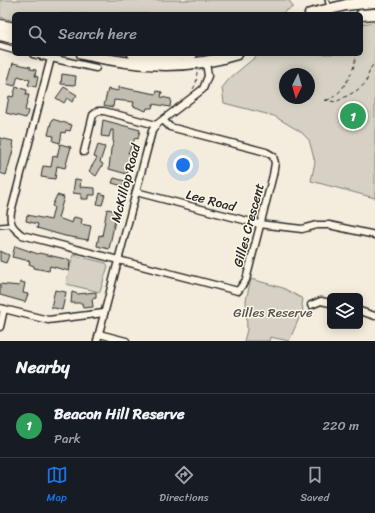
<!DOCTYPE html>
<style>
:root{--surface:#171b24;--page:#242831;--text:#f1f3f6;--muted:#9ea1a6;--line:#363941;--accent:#1a73e8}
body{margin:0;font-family:Sriracha,sans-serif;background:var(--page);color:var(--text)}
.controls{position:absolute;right:12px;bottom:12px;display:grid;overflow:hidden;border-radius:6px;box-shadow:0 2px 10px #0003}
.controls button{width:36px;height:36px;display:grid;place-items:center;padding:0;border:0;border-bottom:1px solid var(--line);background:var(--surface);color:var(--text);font:20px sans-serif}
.compass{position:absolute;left:279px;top:68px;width:36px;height:36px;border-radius:50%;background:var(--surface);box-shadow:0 2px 10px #0003;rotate:185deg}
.you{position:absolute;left:183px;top:165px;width:14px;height:14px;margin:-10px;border:3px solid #fff;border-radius:50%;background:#1a73e8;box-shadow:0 0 0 6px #1a73e833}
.badge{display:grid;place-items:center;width:26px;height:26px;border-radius:50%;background:var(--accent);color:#fff;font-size:13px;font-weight:700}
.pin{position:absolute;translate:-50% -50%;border:2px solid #fff;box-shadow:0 1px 4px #0006}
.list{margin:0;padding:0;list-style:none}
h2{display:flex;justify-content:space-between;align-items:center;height:52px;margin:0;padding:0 16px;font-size:17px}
h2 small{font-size:13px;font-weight:400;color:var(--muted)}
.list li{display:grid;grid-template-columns:26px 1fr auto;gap:12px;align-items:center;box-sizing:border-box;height:64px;padding:0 16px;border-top:1px solid var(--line)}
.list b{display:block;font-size:15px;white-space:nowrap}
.list p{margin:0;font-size:13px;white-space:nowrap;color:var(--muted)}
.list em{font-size:13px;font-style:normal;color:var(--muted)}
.icon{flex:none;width:22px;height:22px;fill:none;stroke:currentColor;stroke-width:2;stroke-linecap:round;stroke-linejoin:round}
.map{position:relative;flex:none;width:375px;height:341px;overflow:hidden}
.search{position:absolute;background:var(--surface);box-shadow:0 2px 10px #0003;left:12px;right:12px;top:12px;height:44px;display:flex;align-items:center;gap:10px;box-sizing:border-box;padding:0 14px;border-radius:6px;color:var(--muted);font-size:15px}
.sheet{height:116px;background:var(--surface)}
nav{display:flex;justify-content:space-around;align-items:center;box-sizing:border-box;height:56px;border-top:1px solid var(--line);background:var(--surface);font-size:11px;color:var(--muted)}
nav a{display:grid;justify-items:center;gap:2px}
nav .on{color:var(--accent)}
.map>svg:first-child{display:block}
.green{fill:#d6d1c4;stroke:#807e78;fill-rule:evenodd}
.building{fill:#c2bdb1;stroke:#2b2b2b}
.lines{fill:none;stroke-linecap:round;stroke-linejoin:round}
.service-casing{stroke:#2b2b2b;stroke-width:6}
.minor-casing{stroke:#2b2b2b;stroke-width:9}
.trunk-casing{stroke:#2b2b2b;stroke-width:13}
.path{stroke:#2b2b2b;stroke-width:1;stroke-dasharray:4 3;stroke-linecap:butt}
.service{stroke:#fcf5e5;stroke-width:3}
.minor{stroke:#fcf5e5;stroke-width:6}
.trunk{stroke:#fcf5e5;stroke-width:10}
.labels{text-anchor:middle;stroke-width:3;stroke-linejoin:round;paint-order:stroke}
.street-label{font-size:13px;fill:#2b2b2b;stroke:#fcf5e5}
.park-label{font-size:13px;fill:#565451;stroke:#fcf5e5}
</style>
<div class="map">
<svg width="375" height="341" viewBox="0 0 375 341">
<rect width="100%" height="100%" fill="#f4edde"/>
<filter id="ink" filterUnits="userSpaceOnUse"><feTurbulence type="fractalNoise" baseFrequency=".025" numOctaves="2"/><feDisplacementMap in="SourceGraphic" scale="8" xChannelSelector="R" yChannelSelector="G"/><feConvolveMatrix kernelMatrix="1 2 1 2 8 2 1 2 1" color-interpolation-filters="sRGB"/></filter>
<g filter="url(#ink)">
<g class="green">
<path d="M0 0H289L293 7 280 14H14V21L0 17Z"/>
<path d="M375 22V198L311 181 315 162 309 140 301 132 274 116 224 103 222 88 230 78 259 54H361V24ZM285 74H309V98H285Z"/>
<path d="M73 255 106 263 108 266 100 292 66 284Z"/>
<path d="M251 279 283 288 303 299 302 305 303 309 289 341 270 337 269 341H244L247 330 246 300Z"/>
</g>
<g class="building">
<path d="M13 63 31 67 30 69 36 70 35 76 38 77 36 87 28 85 30 80 18 76 15 86 7 84Z"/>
<path d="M62 74 76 76 75 85 61 84Z"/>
<path d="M16 87 27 90 26 95H29L25 110 28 111 26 118 6 113 9 96 13 97Z"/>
<path d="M64 87 77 95 72 102 67 98 64 103 56 98Z"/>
<path d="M119 87 156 94 157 91 162 92 161 97 171 99 170 107 153 104 152 108H147L146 111 133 106 134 102 114 100 113 107 104 105 108 89 119 91Z"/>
<path d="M52 119 72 125 70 131 66 130 65 133 62 132 60 143 53 141 54 136 48 135Z"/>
<path d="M103 120 140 130 138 139 135 138 128 153H132L127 174 109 169 111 149 114 142 113 141V130H111L109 137 101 136Z"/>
<path d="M0 138 13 141 12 146 14 147 6 175 0 173Z"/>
<path d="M60 144 71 147 65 168 57 166 55 179 41 177 43 166 51 167 53 156 57 157Z"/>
<path d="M98 145 105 147 100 162 103 164 96 176 89 171 97 158 94 157Z"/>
<path d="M114 178 125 181 123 186 112 183Z"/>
<path d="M75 179 81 180 80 187 95 188V195H88V199H81V194L73 193Z"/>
<path d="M100 193 105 195 102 205 97 204Z"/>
<path d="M57 195 64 197 58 218 72 223 74 217 82 219 81 224 91 226 88 240 65 236 37 228 38 224 26 221 27 215 51 220 54 207 52 206Z"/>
<path d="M107 209 117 211 109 249 97 246 99 235 102 236Z"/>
<path d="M15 246 38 254 39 253 70 260 69 271 50 266 49 271 34 268V266L29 264 30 261 12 257Z"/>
<path d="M0 251 9 255 6 263 0 261Z"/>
<path d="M20 282 25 283 23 293 28 294 25 302 0 295V284L19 286Z"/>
<path d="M55 290 66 292 62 310 51 307Z"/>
<path d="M72 292 78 294 96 292V298L92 299 93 307 83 308 82 303H71Z"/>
</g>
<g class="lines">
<defs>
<g id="service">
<path d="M327 0 329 7"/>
<path d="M0 226 11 225"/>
</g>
<g id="minor">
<path d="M0 46 14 50"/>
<path d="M33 54 96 68"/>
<path d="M51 58 11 212C9 224 13 228 22 235L238 291 246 280 273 175 275 163 273 156 266 152 170 127 164 121"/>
<path d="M84 152 93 115 98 111H104L156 125"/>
<path d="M136 192 259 224 302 229 317 225H329L375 235"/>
<path d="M311 305 321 301 330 303"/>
<path d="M0 308 48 320 104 313"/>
<path d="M360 311 375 316"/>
<path d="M0 327 4 309"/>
<path d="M99 334 126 341"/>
<path d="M97 341 152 131 156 125 203 89 208 76 206 62"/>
</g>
<g id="trunk">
<path d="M310 14 346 5 375 2"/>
<path d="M361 15 375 14"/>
<path d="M0 25 14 28"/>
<path d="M0 35 14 38"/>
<path d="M82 54C134 66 185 71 237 54"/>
<path d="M133 54 164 56 192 54"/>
</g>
</defs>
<use href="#service" class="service-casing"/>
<use href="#minor" class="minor-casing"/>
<use href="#trunk" class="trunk-casing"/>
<g class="path">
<path d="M193 89 196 84 197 72"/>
<path d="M324 100 336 102 356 91 366 83 370 69 375 62"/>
<path d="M326 100C340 99 358 67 355 54"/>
</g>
<use href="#service" class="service"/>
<use href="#minor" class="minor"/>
<use href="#trunk" class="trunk"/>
</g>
</g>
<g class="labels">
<g class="street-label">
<text transform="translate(125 183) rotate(-75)" y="5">McKillop Road</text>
<text transform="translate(211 200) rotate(15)" y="5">Lee Road</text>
<text transform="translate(248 225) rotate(-75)" y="5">Gilles Crescent</text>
</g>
<g class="park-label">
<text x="273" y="317">Gilles Reserve</text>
</g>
</g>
</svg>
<div class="controls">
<button><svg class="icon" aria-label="layers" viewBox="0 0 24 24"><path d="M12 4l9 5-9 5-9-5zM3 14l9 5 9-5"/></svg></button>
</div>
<svg class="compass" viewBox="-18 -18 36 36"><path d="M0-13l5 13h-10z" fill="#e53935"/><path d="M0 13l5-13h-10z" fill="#9ea1a6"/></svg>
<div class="you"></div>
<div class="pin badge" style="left:353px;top:116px;background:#2e9e5b">1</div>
<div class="search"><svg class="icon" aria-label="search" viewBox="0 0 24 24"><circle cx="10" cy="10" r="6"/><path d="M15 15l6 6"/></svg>Search here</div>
</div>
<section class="sheet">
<h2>Nearby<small></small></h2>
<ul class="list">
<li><span class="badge" style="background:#2e9e5b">1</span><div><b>Beacon Hill Reserve</b><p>Park</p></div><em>220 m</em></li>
</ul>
</section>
<nav>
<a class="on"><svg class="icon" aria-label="map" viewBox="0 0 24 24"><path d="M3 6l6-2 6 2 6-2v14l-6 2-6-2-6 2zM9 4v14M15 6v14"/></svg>Map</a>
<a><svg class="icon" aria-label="directions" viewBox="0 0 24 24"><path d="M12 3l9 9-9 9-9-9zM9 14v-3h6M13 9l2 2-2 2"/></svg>Directions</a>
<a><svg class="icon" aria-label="saved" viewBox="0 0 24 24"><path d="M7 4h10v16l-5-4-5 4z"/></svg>Saved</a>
</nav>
